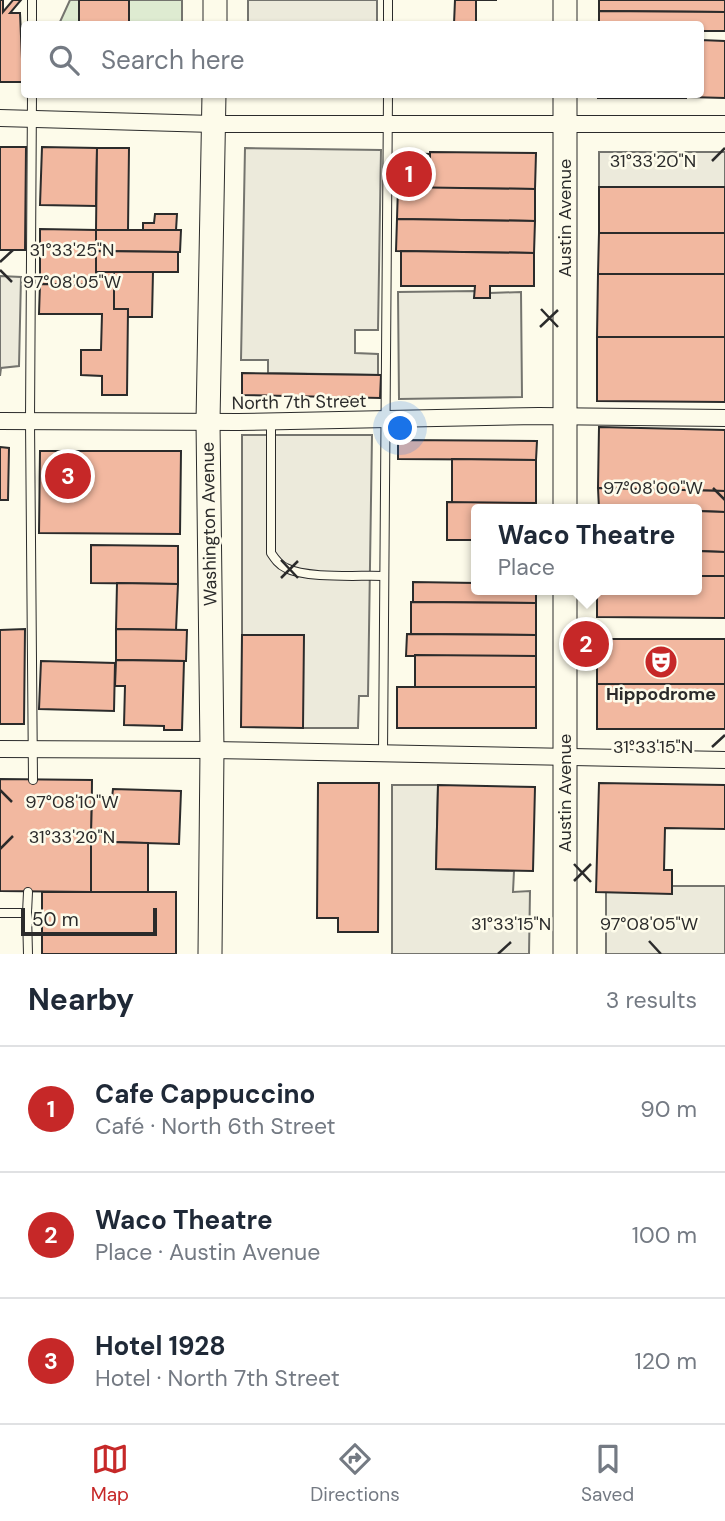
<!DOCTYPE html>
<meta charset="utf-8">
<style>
:root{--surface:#fff;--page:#f6f6f7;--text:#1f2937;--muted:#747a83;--line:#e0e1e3;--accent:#c62828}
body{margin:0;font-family:"DM Sans",sans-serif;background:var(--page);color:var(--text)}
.scale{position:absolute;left:21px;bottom:18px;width:136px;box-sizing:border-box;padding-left:7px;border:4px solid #2b2b2b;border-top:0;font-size:19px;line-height:24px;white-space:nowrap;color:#2b2b2b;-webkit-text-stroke:5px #fdfbea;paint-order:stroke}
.you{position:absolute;left:401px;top:429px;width:24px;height:24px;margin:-18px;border:5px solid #fff;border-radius:50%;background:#1a73e8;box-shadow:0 0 0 10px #1a73e833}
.badge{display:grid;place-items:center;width:46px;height:46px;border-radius:50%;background:var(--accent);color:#fff;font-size:23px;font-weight:700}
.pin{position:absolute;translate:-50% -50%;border:4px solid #fff;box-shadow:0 2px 7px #0006}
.popup{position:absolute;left:471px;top:504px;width:231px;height:91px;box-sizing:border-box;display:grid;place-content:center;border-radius:7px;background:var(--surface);filter:drop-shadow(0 2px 5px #0005);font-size:23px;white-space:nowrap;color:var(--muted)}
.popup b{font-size:26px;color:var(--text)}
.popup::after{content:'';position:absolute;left:50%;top:100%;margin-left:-14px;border:14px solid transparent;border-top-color:var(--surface)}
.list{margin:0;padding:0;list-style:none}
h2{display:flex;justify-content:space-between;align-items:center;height:91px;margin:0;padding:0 28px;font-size:30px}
h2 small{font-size:23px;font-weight:400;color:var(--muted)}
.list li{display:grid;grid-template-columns:46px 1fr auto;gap:21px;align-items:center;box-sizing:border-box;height:126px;padding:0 28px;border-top:2px solid var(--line)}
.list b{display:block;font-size:26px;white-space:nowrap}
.list p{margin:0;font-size:23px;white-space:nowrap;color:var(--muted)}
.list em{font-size:23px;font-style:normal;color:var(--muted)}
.icon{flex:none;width:38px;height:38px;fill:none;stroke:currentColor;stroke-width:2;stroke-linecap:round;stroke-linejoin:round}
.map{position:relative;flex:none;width:725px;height:954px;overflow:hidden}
.search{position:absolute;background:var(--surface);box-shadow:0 2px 5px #0004;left:21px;right:21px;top:21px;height:77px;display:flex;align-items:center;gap:18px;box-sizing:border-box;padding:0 24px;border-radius:7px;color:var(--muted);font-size:26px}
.sheet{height:469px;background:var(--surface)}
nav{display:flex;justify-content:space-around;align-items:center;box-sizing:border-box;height:98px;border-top:2px solid var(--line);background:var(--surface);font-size:19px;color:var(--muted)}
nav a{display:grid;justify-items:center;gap:4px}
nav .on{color:var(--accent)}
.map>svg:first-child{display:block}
.green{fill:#deebd1;stroke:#74746e;stroke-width:2}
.parking{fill:#eceadb;stroke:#74746e;stroke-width:2}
.building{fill:#f2b8a0;stroke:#2b2b2b;stroke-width:2}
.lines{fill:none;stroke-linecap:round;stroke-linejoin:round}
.lane-casing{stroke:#2b2b2b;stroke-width:10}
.street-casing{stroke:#2b2b2b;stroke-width:18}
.secondary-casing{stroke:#2b2b2b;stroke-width:25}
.lane{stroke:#fdfbea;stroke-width:8}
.street{stroke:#fdfbea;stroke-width:16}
.secondary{stroke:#fdfbea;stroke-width:23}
.ticks{fill:none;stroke:#2b2b2b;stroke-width:2.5}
.labels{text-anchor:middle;stroke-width:5;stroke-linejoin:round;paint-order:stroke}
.street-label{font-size:18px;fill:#2b2b2b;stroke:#fdfbea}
.poi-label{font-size:18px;font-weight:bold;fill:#2b2b2b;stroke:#fdfbea}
.ticks-label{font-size:18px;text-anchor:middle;fill:#2b2b2b;stroke:#fdfbea;stroke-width:5;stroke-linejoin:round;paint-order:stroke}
</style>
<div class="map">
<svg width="725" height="954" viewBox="0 0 725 954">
<rect width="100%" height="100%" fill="#fdfbea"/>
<g class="green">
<path d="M70 0H79V24H59Z"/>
<rect x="129" y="0" width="53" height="24"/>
</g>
<g class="parking">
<rect x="248" y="0" width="129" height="24"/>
<path d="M245 148 381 150 378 330H355V353L378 354V375L268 373V360H241Z"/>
<rect x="599" y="152" width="126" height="35"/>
<path d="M0 276 21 277 19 366 1 368 0 376Z"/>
<path d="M475 291V298H490V293L521 292 522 397 399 399 398 292Z"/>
<path d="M242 435H372L368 696H359L358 728H303V635H242Z"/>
<path d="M392 785H438L436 869 514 871 513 892 530 891 529 954H392Z"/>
<rect x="606" y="886" width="119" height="68"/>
</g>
<g class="building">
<path d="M0 0H3V12L13 0H21L10 13H20L23 82H0Z"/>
<rect x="79" y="0" width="50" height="24"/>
<path d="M455 0H497H476V23L515 24H454Z"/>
<path d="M599 0H725V12L599 11Z"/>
<path d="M599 11 725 12V31H700V24H599Z"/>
<path d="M700 40 725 41V98L689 97V94H700Z"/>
<rect x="598" y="94" width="88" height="4"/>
<path d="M0 147H26L25 250H0Z"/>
<path d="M42 147 97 148 96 206 40 205Z"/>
<path d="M97 148H129L128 230H96Z"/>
<path d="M430 152 536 153 535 189 430 188Z"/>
<path d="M398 153 430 154V188L398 187Z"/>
<path d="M398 187 535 189V221L397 219Z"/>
<rect x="599" y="187" width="126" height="46"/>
<path d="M155 214H177L176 230H143V223H154Z"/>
<path d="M397 219 535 221 534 253 396 251Z"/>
<path d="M40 229 96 230V285L40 284Z"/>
<path d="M96 230H181L180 252 96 251Z"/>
<path d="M599 233H725V274H598Z"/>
<path d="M96 251 178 252V272H96Z"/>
<path d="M401 251 534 253V286H490V298H474L475 286H401Z"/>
<path d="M96 272H114V309H128L127 395H102V376L81 375V350H101L102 314H39L40 284 96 285Z"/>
<path d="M114 272H153L152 317H128V309H114Z"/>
<path d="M598 274H725V337H597Z"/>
<path d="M597 337H725V402L597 401Z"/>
<path d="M242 373 381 375 380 398 242 395Z"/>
<path d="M599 427 725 430V491L598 488Z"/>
<path d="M398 440 537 441 536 460 398 459Z"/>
<path d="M0 447 9 448 8 500H0Z"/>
<path d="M40 451H181L180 534 39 533Z"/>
<path d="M452 459 536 460V503H452Z"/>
<path d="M598 488 725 491V512L696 511V509H599Z"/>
<path d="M447 502 536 503V509H476V540H447Z"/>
<path d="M696 511 725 512V552L696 551Z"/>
<path d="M91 545 178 546V584L91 583Z"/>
<path d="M696 551 725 552V576H696Z"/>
<path d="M696 576H725V618L597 617V590H696Z"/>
<path d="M413 582 476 583V590H536V603L413 602Z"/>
<path d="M117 583 178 584 176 630 116 629Z"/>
<path d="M411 602 536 603V635L411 634Z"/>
<path d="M25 629 24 724H0V630Z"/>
<path d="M116 629 187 630 186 661 116 660Z"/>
<path d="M407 634 536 635V656H406Z"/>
<path d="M242 635H304L303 728 241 727Z"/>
<rect x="597" y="639" width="128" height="45"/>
<path d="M415 655 536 656V687H415Z"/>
<path d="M116 660 184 661 182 730H164V726L124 725 125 686H115Z"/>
<path d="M41 661 115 663 114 711 39 709Z"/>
<rect x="597" y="684" width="128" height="45"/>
<rect x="397" y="687" width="139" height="41"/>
<path d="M0 779 92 780 91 892 0 891Z"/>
<path d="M318 783H379L378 932H338V918H317Z"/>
<path d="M599 783 725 785V829L665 828 664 870H672V894L596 892Z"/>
<path d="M438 785 535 787 533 871 436 869Z"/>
<path d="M113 789 181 791 179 844 109 842V835L91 834 92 797 112 798Z"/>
<path d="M91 834 109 835V842L148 843V892H91Z"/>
<rect x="42" y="892" width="134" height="62"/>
</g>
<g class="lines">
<defs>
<g id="lane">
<path d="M32 24V0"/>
<path d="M388 24V0"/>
<path d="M32 94 30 421 33 780"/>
<path d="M271 422V553C275 559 279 565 286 568 307 579 359 575 384 576"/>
<path d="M383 753 388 94"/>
<path d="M0 913H27L28 954"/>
<path d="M27 913 28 892"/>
</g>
<g id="street">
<path d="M0 118 213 124H725"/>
<path d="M0 421 238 422 539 416 725 418"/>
<path d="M0 749 212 750 725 760"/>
</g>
<g id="secondary">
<path d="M215 24V0"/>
<path d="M565 24V0"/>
<path d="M565 94V509"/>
<path d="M565 590V954"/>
<path d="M210 954 212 750 208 422 214 94"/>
</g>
</defs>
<use href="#lane" class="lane-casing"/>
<use href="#street" class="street-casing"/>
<use href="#secondary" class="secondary-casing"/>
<use href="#lane" class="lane"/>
<use href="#street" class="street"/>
<use href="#secondary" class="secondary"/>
</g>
<path class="ticks" d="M712 161 725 148M0 262 13 250M0 270 12 282M541 309 558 327M540 327 558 310M713 488 725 500M281 560 298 578M281 578 298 561M712 747 725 735M0 790 12 802M0 849 13 836M574 864 591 882M574 881 591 864M649 941 661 954M498 954 511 942"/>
<defs>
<symbol id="theatre-disc" viewBox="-11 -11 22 22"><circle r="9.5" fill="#c62828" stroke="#fdfbea"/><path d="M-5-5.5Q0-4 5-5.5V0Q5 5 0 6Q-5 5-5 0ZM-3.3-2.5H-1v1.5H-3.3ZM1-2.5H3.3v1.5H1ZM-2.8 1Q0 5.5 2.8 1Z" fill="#fff"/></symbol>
</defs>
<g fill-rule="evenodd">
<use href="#theatre-disc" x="642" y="643" width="38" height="38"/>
</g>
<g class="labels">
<g class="street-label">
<text transform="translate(565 218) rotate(-90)" y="6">Austin Avenue</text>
<text transform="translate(299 402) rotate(-1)" y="6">North 7th Street</text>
<text transform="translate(209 524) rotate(-91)" y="6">Washington Avenue</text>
<text transform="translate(565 793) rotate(-90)" y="6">Austin Avenue</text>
</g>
<g class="poi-label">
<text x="661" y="700">Hippodrome</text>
</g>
</g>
<g class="ticks-label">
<text x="653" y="167">31°33'20"N</text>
<text x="72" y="256">31°33'25"N</text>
<text x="72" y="288">97°08'05"W</text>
<text x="653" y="494">97°08'00"W</text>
<text x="653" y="753">31°33'15"N</text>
<text x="72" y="808">97°08'10"W</text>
<text x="72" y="843">31°33'20"N</text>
<text x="649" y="930">97°08'05"W</text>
<text x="511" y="930">31°33'15"N</text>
</g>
</svg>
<div class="scale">50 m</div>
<div class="you"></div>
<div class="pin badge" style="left:409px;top:174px">1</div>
<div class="pin badge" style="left:586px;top:644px">2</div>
<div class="popup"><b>Waco Theatre</b>Place</div>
<div class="pin badge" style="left:68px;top:476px">3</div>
<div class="search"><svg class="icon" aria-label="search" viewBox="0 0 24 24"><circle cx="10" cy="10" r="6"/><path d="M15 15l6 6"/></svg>Search here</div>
</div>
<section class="sheet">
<h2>Nearby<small>3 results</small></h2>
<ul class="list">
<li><span class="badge">1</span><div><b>Cafe Cappuccino</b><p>Café · North 6th Street</p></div><em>90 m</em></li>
<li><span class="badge">2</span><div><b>Waco Theatre</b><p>Place · Austin Avenue</p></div><em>100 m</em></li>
<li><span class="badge">3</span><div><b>Hotel 1928</b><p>Hotel · North 7th Street</p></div><em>120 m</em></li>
</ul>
</section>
<nav>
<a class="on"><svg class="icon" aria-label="map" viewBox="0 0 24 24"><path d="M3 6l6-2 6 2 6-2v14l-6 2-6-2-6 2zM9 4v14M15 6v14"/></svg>Map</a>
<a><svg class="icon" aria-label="directions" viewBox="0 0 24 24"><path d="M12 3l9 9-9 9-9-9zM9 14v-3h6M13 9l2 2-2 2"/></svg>Directions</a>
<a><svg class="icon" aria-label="saved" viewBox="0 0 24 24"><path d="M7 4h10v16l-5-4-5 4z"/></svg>Saved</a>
</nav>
